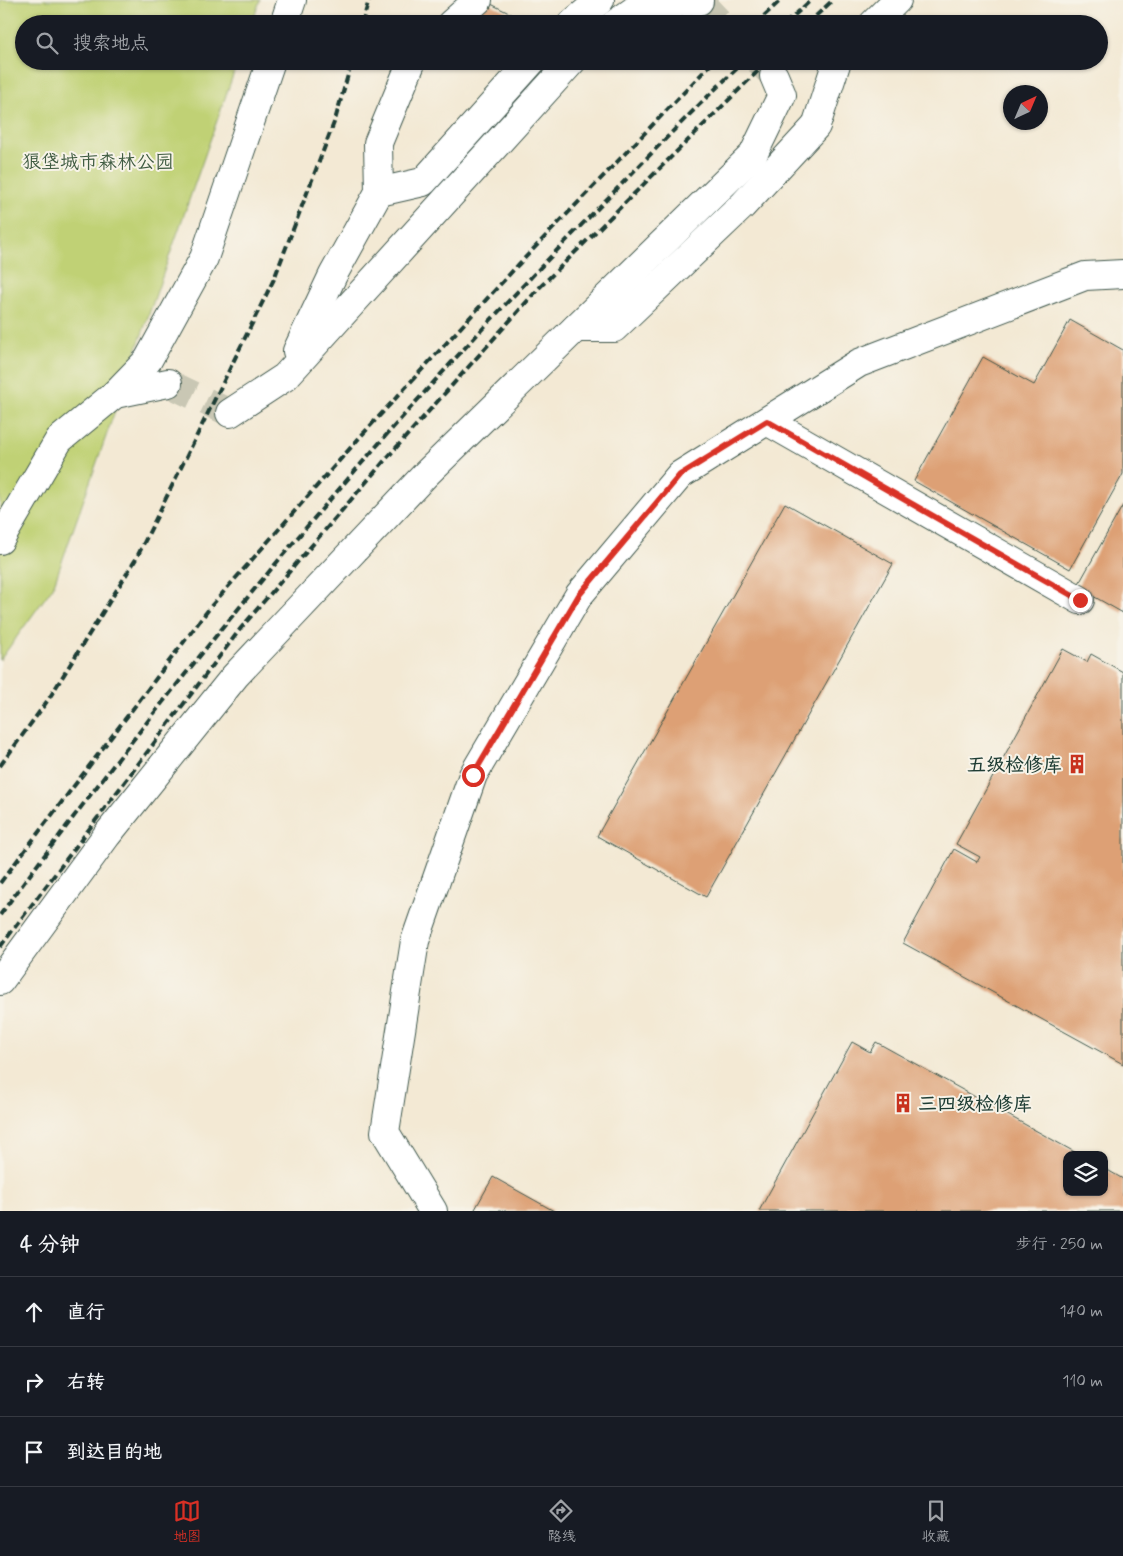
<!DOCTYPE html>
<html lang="zh">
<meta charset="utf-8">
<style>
:root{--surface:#171b24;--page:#242831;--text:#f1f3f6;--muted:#9ea1a6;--line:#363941;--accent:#d93025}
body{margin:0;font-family:Mynerve,"LXGW WenKai TC",sans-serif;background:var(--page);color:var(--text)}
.controls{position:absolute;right:15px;bottom:15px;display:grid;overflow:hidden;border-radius:10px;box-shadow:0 1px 4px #0004}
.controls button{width:45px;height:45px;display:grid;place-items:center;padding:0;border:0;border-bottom:1px solid var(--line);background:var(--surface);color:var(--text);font:25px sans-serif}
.compass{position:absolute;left:1003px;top:85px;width:45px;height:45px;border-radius:50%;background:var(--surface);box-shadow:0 1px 4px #0004;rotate:44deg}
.stop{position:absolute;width:15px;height:15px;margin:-11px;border:4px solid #d93025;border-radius:50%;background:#fff}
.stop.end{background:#d93025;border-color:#fff;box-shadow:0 1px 5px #0008}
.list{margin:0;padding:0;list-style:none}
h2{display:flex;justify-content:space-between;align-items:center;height:65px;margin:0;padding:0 20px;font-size:21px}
h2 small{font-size:16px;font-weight:400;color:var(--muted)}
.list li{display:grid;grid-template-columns:32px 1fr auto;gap:15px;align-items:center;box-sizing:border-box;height:70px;padding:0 20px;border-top:1px solid var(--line)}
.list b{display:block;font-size:19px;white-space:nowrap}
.list em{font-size:16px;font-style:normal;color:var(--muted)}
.icon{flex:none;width:28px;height:28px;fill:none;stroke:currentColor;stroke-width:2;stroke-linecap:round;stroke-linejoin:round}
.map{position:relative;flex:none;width:1123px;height:1211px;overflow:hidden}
.search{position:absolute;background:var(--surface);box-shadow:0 1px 4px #0004;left:15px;right:15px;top:15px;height:55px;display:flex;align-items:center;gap:12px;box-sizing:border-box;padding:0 18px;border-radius:28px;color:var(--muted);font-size:19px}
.sheet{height:275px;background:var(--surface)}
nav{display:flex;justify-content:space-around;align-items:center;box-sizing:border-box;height:70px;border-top:1px solid var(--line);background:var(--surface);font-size:14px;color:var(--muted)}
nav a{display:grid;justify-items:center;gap:2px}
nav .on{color:var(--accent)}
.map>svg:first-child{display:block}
.green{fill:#c0d174;stroke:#708754}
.building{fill:#dda074}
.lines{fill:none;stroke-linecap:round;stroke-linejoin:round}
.minor-tunnel{stroke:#c9c7b4;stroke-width:28;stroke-dasharray:28 14;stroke-linecap:butt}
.minor-casing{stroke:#3f574c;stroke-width:30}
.minor{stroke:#fff;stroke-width:28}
.rail{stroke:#1f3d34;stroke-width:4;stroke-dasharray:8 4;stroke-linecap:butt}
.route{stroke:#d93025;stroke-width:6}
.labels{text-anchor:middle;stroke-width:4;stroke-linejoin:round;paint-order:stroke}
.park-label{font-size:19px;fill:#3f5b41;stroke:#f7f3e8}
.poi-label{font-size:19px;font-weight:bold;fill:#1f3d34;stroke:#f7f3e8;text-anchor:end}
</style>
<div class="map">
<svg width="1123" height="1211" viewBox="0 0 1123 1211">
<rect width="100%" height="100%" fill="#f7f3e8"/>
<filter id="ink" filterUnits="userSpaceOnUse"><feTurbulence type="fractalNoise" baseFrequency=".02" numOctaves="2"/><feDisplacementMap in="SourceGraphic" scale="10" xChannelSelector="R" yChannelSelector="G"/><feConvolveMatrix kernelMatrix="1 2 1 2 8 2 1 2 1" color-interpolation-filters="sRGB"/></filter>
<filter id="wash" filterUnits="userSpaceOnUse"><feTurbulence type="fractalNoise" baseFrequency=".0096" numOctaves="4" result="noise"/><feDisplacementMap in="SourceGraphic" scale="20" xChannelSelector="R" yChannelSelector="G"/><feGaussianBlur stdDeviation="1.12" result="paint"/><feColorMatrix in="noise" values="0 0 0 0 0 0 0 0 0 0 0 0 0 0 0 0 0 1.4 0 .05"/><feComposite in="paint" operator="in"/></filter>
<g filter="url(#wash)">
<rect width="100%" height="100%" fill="#f3e9d4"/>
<path class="green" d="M0 0H260L252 24H24V61H238L53 587 0 660Z"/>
<g id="blocks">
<g class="building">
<path d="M485 1 531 24H490L477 17Z"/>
<path d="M1070 320 1123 350V474L1070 569 914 481 983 357 1034 385Z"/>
<path d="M785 503 893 564 706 897 597 836Z"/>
<path d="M1123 505V613L1077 587Z"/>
<path d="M1063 649 1087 662 1091 654 1123 672V1064L903 943 954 849 977 862 980 857 956 844Z"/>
<path d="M852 1042 870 1052 876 1042 1080 1155H1067V1192H1104V1168L1123 1179V1211H759Z"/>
<path d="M493 1177 554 1211H474Z"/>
</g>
</g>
</g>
<g filter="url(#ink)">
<use href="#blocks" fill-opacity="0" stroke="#3f574c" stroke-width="1"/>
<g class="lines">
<g class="minor-tunnel">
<path d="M699 1 721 24"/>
<path d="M759 61 774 76"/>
<path d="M168 383 230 413"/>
</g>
<defs>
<g id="minor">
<path d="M284 24 292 0"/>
<path d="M451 24 478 0"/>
<path d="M572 24 600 0"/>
<path d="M615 24 639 7 699 1"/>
<path d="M873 24 897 0"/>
<path d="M379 192 423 182 532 61"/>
<path d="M576 328H614L742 206 816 126 837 61"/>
<path d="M297 351 333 275 379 192 378 143 412 61"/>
<path d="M115 394 168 383"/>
<path d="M230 413 285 377 572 61"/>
<path d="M767 421 1080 600"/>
<path d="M0 540 59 440 115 394 148 360 204 258 271 61"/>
<path d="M0 981 107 835 235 676 426 474 753 155 782 95 774 76"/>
<path d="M433 1211 385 1132 415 941 473 775 579 595 680 475 859 363 1085 276 1123 274"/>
</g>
</defs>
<use href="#minor" class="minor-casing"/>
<use href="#minor" class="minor"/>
<g class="rail">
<path d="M362 24 369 0"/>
<path d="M755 24 781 0"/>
<path d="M785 24 811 0"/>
<path d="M807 24 833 0"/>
<path d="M0 766 48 700 136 559 274 279 335 120 352 61"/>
<path d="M0 883 212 605 361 436 518 265 714 61"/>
<path d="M0 915C186 663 387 421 608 198 653 152 697 105 745 61"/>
<path d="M0 947 241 628 386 459 540 287 768 61"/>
</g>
</g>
</g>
<g class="lines" filter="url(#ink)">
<path class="route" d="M473 775 579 595 680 475 767 421 1080 600"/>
</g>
<defs>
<symbol id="building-bare" viewBox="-9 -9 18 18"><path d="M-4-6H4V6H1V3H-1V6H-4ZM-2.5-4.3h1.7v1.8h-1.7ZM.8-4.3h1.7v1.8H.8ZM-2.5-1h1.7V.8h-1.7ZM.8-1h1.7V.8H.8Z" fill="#c8321e" stroke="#f7f3e8" stroke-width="2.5" paint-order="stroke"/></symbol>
</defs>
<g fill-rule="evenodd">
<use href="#building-bare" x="1063" y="750" width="28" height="28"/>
<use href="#building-bare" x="889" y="1089" width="28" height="28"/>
</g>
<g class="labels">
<g class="park-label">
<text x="98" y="168">狼垡城市森林公园</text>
</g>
<g class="poi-label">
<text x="1062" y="771">五级检修库</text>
<text x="918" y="1110" text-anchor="start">三四级检修库</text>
</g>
</g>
</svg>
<div class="controls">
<button><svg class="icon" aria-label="layers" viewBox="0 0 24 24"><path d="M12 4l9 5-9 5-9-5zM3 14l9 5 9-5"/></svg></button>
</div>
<svg class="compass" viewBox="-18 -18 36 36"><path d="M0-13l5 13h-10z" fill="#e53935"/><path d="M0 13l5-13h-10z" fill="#9ea1a6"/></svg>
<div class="stop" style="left:473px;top:775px"></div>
<div class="stop end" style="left:1080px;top:600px"></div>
<div class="search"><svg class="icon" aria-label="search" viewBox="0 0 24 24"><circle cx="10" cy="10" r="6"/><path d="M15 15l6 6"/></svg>搜索地点</div>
</div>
<section class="sheet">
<h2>4 分钟<small>步行 · 250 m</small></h2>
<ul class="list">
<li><svg class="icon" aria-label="ahead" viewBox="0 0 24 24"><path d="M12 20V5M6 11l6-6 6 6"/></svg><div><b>直行</b></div><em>140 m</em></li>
<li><svg class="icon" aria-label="right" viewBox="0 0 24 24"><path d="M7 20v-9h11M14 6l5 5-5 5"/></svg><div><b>右转</b></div><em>110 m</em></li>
<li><svg class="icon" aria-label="arrive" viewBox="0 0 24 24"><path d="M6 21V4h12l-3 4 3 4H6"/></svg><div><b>到达目的地</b></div></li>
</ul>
</section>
<nav>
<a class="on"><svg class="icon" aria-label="map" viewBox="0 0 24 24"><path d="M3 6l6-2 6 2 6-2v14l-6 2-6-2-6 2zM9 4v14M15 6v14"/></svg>地图</a>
<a><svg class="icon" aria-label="directions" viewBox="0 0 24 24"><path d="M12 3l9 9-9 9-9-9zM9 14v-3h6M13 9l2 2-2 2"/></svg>路线</a>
<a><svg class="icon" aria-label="saved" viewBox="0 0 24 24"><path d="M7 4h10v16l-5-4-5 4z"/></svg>收藏</a>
</nav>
